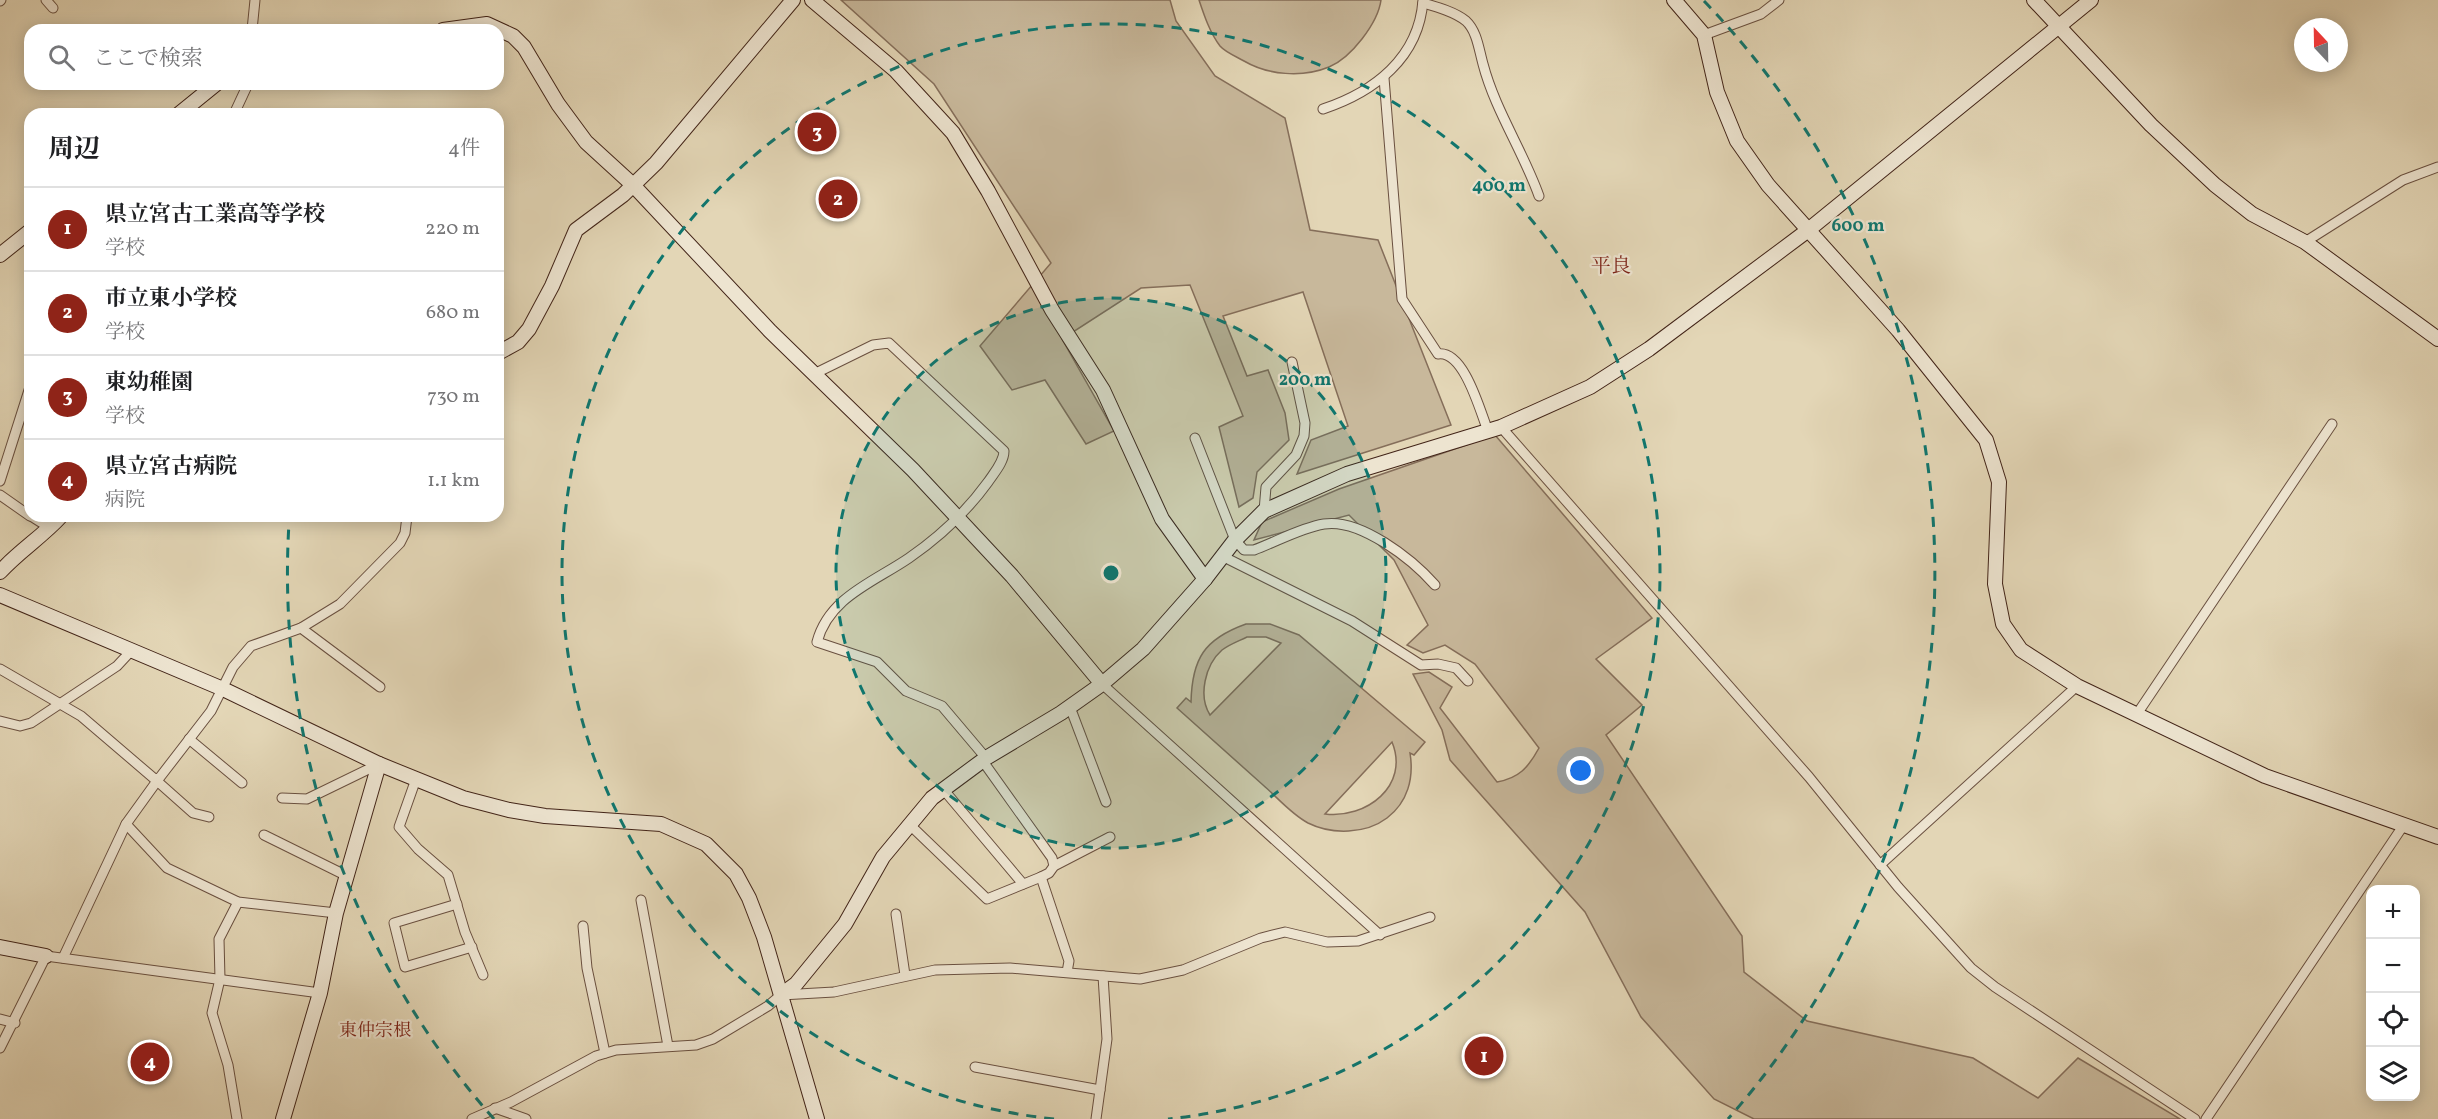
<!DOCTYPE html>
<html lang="ja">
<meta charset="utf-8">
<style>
:root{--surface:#fff;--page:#f6f6f6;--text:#202124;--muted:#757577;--line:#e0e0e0;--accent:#8f2418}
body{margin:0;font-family:Vollkorn,"Noto Serif JP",serif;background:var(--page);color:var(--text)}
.controls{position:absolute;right:18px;bottom:18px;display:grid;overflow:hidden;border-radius:12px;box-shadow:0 3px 15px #0003}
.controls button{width:54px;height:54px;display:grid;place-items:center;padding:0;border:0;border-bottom:2px solid var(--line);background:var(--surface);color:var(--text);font:30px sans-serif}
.compass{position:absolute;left:2294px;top:18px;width:54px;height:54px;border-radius:50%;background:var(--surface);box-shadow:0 3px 15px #0003;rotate:338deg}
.you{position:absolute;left:1581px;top:771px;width:21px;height:21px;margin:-15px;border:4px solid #fff;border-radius:50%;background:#1a73e8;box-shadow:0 0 0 9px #1a73e833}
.badge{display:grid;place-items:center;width:39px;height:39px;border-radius:50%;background:var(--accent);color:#fff;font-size:20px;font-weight:700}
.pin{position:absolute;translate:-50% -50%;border:3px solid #fff;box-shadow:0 2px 6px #0006}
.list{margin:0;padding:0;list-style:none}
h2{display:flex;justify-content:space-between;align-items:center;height:78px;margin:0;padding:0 24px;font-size:26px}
h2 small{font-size:20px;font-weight:400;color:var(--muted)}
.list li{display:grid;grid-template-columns:39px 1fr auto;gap:18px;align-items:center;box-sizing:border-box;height:84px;padding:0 24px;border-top:2px solid var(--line)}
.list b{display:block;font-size:22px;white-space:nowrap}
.list p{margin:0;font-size:20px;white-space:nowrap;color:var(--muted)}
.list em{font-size:20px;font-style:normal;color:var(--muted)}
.icon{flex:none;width:33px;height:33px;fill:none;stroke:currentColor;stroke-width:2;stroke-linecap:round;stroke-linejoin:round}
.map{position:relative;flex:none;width:2438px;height:1119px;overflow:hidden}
.search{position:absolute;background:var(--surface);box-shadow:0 3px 15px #0003;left:24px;top:24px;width:480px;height:66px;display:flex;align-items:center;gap:15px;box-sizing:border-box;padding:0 21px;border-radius:18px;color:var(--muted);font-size:22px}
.panel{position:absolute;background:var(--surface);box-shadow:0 3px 15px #0003;left:24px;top:108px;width:480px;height:414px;border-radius:18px}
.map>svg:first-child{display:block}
.green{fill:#c8b89b;stroke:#856e5a;stroke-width:1.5;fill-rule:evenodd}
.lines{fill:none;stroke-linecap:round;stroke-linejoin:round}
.street-casing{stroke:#6a5040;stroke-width:11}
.secondary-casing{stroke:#422418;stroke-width:16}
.street{stroke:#ede4d0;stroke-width:9}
.secondary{stroke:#ede4d0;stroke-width:14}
.ring{fill:none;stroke:#0f766e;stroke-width:3;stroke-dasharray:10 8}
.labels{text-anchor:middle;stroke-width:4.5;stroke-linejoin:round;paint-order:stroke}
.neighbourhood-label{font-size:18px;fill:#7a1f14;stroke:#ede4d0}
.quarter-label{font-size:20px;fill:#7a1f14;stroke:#ede4d0}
.centre{fill:#0f766e;stroke:#ede4d0;stroke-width:3}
.ring-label{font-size:18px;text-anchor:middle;font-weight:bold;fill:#0f766e;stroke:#ede4d0;stroke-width:4.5;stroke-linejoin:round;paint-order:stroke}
</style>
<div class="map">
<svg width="2438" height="1119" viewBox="0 0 2438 1119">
<rect width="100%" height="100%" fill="#e3d6b6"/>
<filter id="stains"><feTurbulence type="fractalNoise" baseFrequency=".00333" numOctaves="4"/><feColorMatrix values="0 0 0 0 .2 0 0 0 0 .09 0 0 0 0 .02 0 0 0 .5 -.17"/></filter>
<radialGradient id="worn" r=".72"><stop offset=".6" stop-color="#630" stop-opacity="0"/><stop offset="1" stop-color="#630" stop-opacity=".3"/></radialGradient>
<g class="green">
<path d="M841 0H1170L1176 21 1215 76 1285 118 1310 230 1378 240 1451 425 1297 474 1311 440 1348 426 1303 292 1223 316 1247 376 1268 370 1285 413 1289 440 1257 472 1253 498 1239 507 1219 427 1243 416 1190 285 1141 288 1062 339 1114 431 1086 444 1045 380 1012 390 980 346 1051 263 934 84Z"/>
<path d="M1199 0H1381C1378 23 1351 58 1329 67 1302 78 1268 75 1244 61 1237 57 1225 52 1220 46 1210 33 1204 15 1199 0Z"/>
<path d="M1495 435 1652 618 1596 659 1642 705 1606 735 1742 936 1744 972 1807 1021 1973 1058 2038 1098 2078 1058 2180 1119H1754L1714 1099 1641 1017 1585 912 1450 760 1442 730 1413 674 1429 672 1452 687 1440 708 1497 782C1519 778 1528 768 1539 748L1475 664 1445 645 1423 653 1407 645 1428 625 1394 560 1349 515 1254 540 1262 522 1339 489Z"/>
<path d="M1246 624H1270L1299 635 1425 742 1414 755 1410 753C1414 778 1408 802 1387 818 1366 834 1332 835 1308 823 1291 814 1277 797 1263 785 1234 759 1205 733 1177 708L1186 698 1191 702C1192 659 1204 639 1246 624ZM1247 637H1266L1281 643 1210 715C1198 696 1205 665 1222 650 1230 644 1239 641 1247 637ZM1392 742C1410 786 1366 819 1325 814Z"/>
</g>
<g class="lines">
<defs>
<g id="street">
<path d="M46 0 53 8"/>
<path d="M0 1 1 0"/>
<path d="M1423 3C1437 7 1455 12 1466 21 1477 31 1479 50 1483 64 1495 110 1523 151 1539 196"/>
<path d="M252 30 255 0"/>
<path d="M1704 35 1761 14 1779 0"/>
<path d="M1384 78 1402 299 1438 354C1464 350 1480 411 1488 431"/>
<path d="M1323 109C1374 92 1419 58 1423 0"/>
<path d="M234 114 248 84"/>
<path d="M2305 242 2403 180 2438 167"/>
<path d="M814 374 873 345 889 343 1004 451C1004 462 994 473 988 482 967 511 938 538 909 558 874 582 829 597 817 642L877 662 906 691 942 706 986 758"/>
<path d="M1501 427 1809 777 1898 887 1971 968 1995 987 2195 1119"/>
<path d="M1195 438 1235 540 1244 550H1254C1276 542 1300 528 1324 524 1360 518 1412 559 1435 585"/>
<path d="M0 481 30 387"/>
<path d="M0 495 30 516"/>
<path d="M1264 511 1266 487 1296 455 1304 436 1305 423 1292 362"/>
<path d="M31 516 50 528"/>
<path d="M1222 556 1352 621 1421 665 1438 664 1456 668 1468 681"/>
<path d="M301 628 380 687"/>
<path d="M0 669 81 716 157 781 211 711 233 667 251 646 301 628 340 604 400 543 405 533 407 516"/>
<path d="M1102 684 1380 935"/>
<path d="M1070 707 1106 802"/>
<path d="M2137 714 2332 424"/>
<path d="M0 721 20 726 31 723 117 666 130 652"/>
<path d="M189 739 242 783"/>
<path d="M982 760 1052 858 1054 866"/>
<path d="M416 779 399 827 418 849 448 875 465 932 483 975"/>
<path d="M943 789 1023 884"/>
<path d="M282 798 307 799 379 764"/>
<path d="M126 824 167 868 238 902 336 913"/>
<path d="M909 824 987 899 1041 877 1049 873 1054 866 1110 837"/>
<path d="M264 835 347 876"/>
<path d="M1880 865 2077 686"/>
<path d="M1041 877 1069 961 1067 972"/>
<path d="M641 900 668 1046"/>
<path d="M457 904 394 923 405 967 472 947"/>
<path d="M896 914 905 975"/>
<path d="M583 926 587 968 605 1053"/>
<path d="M63 958 126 824 157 781 193 813 209 817"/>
<path d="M0 1019 15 1023"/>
<path d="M0 1048 46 956 320 993"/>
<path d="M975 1067 1100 1090"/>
<path d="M495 1108 526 1119"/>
<path d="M237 1119 228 1065 212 1013 220 979 219 939 238 902"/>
<path d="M472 1119 511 1102 596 1056 616 1050 696 1045 713 1039 768 1006 781 995 834 992 935 970 1010 968 1140 979 1183 970 1261 938 1285 932 1327 942 1358 941 1430 917"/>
<path d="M1096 1119 1107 1039 1103 976"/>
<path d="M2206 1119 2403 826"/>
</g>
<g id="secondary">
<path d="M812 0 896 71 953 133 988 191 1052 310 1103 390 1162 519 1205 579"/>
<path d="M1674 0 1704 35 1717 92 1737 141 1768 185 1898 330 1986 440 1999 482 1995 584 2003 624 2021 650 2077 686 2265 776 2438 837"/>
<path d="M2034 0 2151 125 2215 185 2252 214 2305 242 2438 339"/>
<path d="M443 30 487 24 513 36 524 47 558 104 586 142 633 185 770 331 913 470 1012 576 1102 684"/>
<path d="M179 114 216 84"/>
<path d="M0 255 30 231"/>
<path d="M498 353 518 342 529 329 552 286 576 230 623 195 656 163 793 0"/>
<path d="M0 572C19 551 42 537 61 516"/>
<path d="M0 595 223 689 379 764 463 798 509 810 545 816 661 824 706 844 736 874 749 898 764 937 817 1119"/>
<path d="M0 947 46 956"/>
<path d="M781 995 796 984 845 924 883 857 932 798 986 758 1061 713 1102 684 1143 649 1205 579 1235 540 1264 511 1347 474 1501 427 1590 387 1649 349 1807 231 2091 0"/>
<path d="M283 1119 320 993 336 913 379 764"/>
</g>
</defs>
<use href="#street" class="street-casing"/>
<use href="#secondary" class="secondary-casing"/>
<use href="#street" class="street"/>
<use href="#secondary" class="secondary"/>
</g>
<circle cx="1111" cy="573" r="275" fill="#0f766e" fill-opacity=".12"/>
<g class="ring">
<circle cx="1111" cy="573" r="275"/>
<path d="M1054 1119A549 549 0 1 1 1168 1119"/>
<path d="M494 1119A824 824 0 0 1 289 523M1704 1A824 824 0 0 1 1728 1119"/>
</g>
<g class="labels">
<g class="neighbourhood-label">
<text x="375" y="1036">東仲宗根</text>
</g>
<g class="quarter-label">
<text x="1611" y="272">平良</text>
</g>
</g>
<circle cx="1111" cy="573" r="9" class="centre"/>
<g class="ring-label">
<text x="1499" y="191">400 m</text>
<text x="1858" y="231">600 m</text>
<text x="1305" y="385">200 m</text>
</g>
<rect width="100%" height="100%" filter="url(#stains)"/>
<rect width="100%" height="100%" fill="url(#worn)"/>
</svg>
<div class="controls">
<button>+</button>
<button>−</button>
<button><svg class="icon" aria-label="locate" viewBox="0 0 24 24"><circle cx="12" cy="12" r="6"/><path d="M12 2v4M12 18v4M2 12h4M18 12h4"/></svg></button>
<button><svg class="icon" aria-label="layers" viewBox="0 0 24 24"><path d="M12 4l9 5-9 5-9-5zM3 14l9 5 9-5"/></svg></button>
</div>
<svg class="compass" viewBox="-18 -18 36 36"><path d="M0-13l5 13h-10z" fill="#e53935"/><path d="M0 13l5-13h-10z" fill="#757577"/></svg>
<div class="you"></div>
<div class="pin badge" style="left:1484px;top:1056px">1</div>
<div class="pin badge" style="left:838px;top:199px">2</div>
<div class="pin badge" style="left:817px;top:132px">3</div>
<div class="pin badge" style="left:150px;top:1062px">4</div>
<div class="search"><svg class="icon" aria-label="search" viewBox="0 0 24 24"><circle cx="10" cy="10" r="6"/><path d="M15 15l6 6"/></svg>ここで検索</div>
<section class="panel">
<h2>周辺<small>4件</small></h2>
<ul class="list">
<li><span class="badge">1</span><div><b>県立宮古工業高等学校</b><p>学校</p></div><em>220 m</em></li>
<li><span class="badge">2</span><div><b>市立東小学校</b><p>学校</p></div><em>680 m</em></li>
<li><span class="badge">3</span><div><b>東幼稚園</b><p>学校</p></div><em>730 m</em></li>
<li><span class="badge">4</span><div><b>県立宮古病院</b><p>病院</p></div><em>1.1 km</em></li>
</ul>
</section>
</div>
